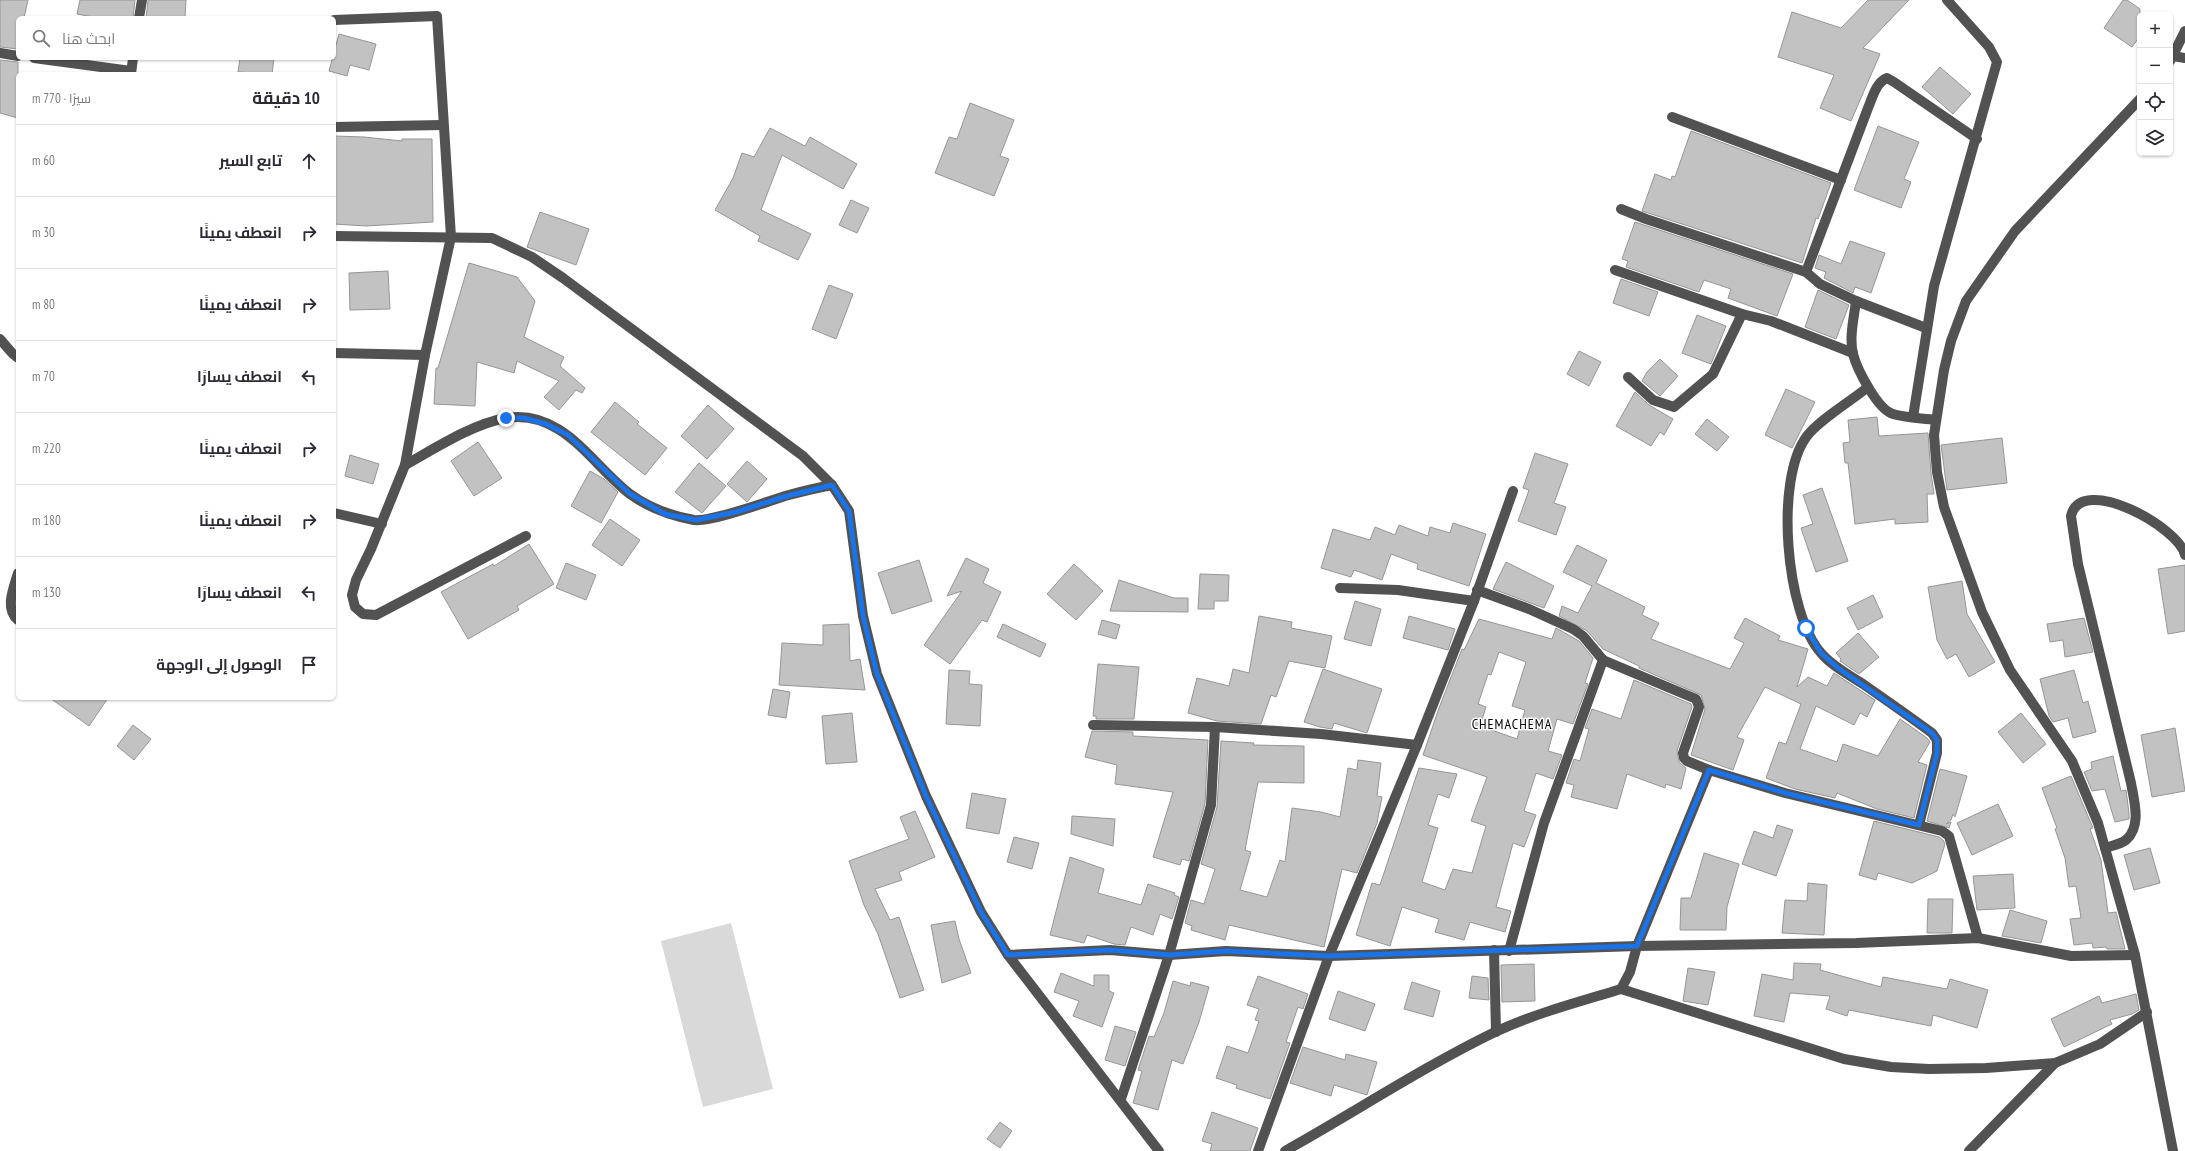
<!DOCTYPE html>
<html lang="ar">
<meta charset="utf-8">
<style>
:root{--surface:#fff;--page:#f7f7f7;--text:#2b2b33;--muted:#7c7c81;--line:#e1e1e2}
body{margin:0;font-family:"PT Sans Narrow",Cairo,sans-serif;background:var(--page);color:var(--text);direction:rtl}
.controls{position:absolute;right:12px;top:12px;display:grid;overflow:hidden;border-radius:6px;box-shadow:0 1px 3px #0004}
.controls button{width:36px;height:36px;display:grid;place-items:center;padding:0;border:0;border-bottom:1px solid var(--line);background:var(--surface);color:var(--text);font:20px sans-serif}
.stop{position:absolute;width:12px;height:12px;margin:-9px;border:3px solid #1a73e8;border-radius:50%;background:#fff}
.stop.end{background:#1a73e8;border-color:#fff;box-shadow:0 1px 4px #0008}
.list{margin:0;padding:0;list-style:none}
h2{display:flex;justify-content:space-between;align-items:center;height:52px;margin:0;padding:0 16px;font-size:17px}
h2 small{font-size:13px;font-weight:400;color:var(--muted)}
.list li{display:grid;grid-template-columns:26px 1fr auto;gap:12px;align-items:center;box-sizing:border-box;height:72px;padding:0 16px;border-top:1px solid var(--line)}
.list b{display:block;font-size:15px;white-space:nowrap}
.list em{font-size:13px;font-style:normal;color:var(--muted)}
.icon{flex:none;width:22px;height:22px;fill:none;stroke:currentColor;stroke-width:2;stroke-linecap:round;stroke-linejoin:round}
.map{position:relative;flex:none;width:2185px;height:1151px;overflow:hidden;direction:ltr}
.search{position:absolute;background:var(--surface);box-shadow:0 1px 3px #0004;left:16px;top:16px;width:320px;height:44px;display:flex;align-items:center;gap:10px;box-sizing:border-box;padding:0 14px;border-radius:6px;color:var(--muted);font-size:15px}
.panel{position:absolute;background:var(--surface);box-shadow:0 1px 3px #0004;left:16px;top:72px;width:320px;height:628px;border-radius:6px;direction:rtl}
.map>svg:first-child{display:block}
.green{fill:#d9d9d9}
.building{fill:#c2c2c2;stroke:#969696;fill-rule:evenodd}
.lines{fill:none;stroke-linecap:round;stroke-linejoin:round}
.minor{stroke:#525252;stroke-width:10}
.route{stroke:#1a73e8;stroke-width:5}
.labels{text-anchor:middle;stroke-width:3;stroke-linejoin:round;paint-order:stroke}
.quarter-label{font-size:14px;letter-spacing:1px;fill:#000;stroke:#fff}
</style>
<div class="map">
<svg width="2185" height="1151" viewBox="0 0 2185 1151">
<rect width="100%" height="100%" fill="#fff"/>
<path class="green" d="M731 923 773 1089 703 1107 661 941Z"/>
<g class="building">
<path d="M0 0H28L24 18H18V49L0 47Z"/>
<path d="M80 0H135L133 18H99L77 14Z"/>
<path d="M148 0H186L185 18H146Z"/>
<path d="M1868 0H1909L1863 48 1880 54 1851 121 1820 108 1834 75 1778 57 1792 12 1841 28Z"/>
<path d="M2123 0H2127L2140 9V36L2132 47 2104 28Z"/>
<path d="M339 34 376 44 369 70 350 65 347 76 329 71Z"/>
<path d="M240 58H274L272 74 238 72Z"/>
<path d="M0 60 18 62V118L0 113Z"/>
<path d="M1940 67 1971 94 1953 114 1922 87Z"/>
<path d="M970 103 1014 120 1000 156 1009 159 994 196 935 173 949 137 957 139Z"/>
<path d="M1878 126 1919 142 1904 179 1911 182 1901 208 1854 190Z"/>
<path d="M770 128 805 146 810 137 857 164 843 189 782 155 761 210 811 234 798 260 758 241 760 236 715 210 733 178 742 153 754 157Z"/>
<path d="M1691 131 1831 183 1818 219 1816 218 1802 263 1642 211 1655 174 1671 180 1672 176 1675 177Z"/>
<path d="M334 136 364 137 402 141V139H432L433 222 366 226 334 224Z"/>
<path d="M851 200 869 208 857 233 839 225Z"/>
<path d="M540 212 589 229 576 265 527 247Z"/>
<path d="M1635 222 1793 274 1777 316 1728 298 1731 289 1704 280 1699 292 1626 267 1628 261 1622 259Z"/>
<path d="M1850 241 1885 253 1871 293 1855 287 1853 293 1824 278 1826 272 1815 268 1819 255 1841 264Z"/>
<path d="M469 263 517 277 535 301 524 337 564 357 560 366 585 388 582 393 576 390 559 410 544 397 559 381 517 361 514 373 477 362 475 406 434 404 436 368H438Z"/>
<path d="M388 271 390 309 350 310 349 273Z"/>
<path d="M1621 279 1658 292 1649 316 1613 303Z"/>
<path d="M829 285 853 294 836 339 812 329Z"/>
<path d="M1818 290 1849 305 1836 339 1805 327Z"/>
<path d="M1697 315 1726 326 1711 364 1682 353Z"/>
<path d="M1579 351 1601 362 1589 386 1567 374Z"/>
<path d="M1660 359 1678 376 1660 396 1642 381 1647 372Z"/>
<path d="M1786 389 1815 402 1792 448 1765 435Z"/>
<path d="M1635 392 1649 405 1673 419 1664 435 1660 432 1651 446 1616 426Z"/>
<path d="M615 402 639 422 637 424 667 448 645 475 591 432Z"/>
<path d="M708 405 734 429 707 459 681 436Z"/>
<path d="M1877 417 1879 436 1928 433 1931 473 1934 494H1927L1928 522 1895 524V519L1855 524 1848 463H1845L1843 443 1850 442 1848 420Z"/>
<path d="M1707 419 1729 437 1717 451 1695 434Z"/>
<path d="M2002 438 2007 483 1947 490 1941 445Z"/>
<path d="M478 442 502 478 474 496 451 461Z"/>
<path d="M1535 453 1568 464 1554 503 1566 507 1556 535 1518 521 1529 490 1523 488Z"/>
<path d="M350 455 379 464 373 484 345 476Z"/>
<path d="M747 461 767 479 747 502 727 484Z"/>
<path d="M699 463 726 486 702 513 675 492Z"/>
<path d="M590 471 604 479 618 492 601 523 571 506Z"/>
<path d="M1822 488 1848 561 1816 572 1801 528 1813 524 1803 495Z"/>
<path d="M610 519 640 540 622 566 592 545Z"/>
<path d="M1453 523 1486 534 1469 586 1417 569 1418 564 1391 554 1382 580 1354 570 1351 577 1321 568 1333 529 1370 540 1375 527 1395 535 1399 525 1428 536 1430 527 1450 533Z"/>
<path d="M529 544 554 584 517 606 519 610 468 639 441 592 493 564 494 566Z"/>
<path d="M1577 545 1607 560 1596 583 1645 607 1642 615 1659 623 1651 639 1730 669 1744 643 1734 638 1745 618 1780 636 1778 640 1808 649 1797 687 1808 677 1827 686 1834 673 1875 700 1867 717 1860 713 1854 725 1816 706 1800 749 1837 762 1843 744 1878 756 1900 719 1927 738 1930 742 1918 762 1927 765 1914 818 1877 809 1837 793 1835 798 1795 789 1766 778 1779 742 1786 744 1801 704 1765 687 1737 737 1744 740 1733 770 1691 755 1705 709 1701 695 1639 668V666L1603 649 1587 631 1559 616 1562 606 1578 613 1592 586 1563 572Z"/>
<path d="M966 558 989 569 983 583 1001 592 987 622 982 620 950 664 924 645 962 591 947 596Z"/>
<path d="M919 560 932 601 892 614 878 573Z"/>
<path d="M1506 562 1554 586 1544 608 1493 589Z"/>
<path d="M566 563 596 575 586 600 556 588Z"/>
<path d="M1074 564 1103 591 1076 620 1047 594Z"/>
<path d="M2185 565V631L2168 634 2158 569Z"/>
<path d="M1200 574 1229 575 1228 601H1214V609H1198Z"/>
<path d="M1119 580 1174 598H1188V612L1110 611Z"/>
<path d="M1962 581 1967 614 1995 662 1969 677 1956 654 1947 659 1937 640 1928 587Z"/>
<path d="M1873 595 1883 617 1858 630 1847 608Z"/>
<path d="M1355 601 1381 609 1371 646 1344 639Z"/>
<path d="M1259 616 1292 622 1291 628 1332 636 1325 668 1289 661 1276 697 1271 695 1261 724 1217 721 1188 713 1197 678 1229 686 1233 669 1249 673Z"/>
<path d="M1409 616 1455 629 1448 650 1403 638Z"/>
<path d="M2084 618 2093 652 2065 657 2063 640 2050 642 2047 624Z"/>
<path d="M1479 619 1552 639 1556 628 1579 641 1593 658 1585 683 1588 684 1573 724 1557 719 1548 751 1562 755 1553 779 1536 773 1524 811 1536 815 1524 847 1513 843 1496 907 1511 911 1505 932 1470 922 1464 940 1435 932 1439 919 1402 907 1390 946 1356 935 1372 883 1380 885 1419 768 1457 774 1449 798 1438 794 1428 825 1438 828 1422 882 1445 890 1453 869 1472 873 1486 826 1471 821 1487 777 1423 755 1439 708 1462 649 1464 650ZM1499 652 1526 662 1512 706 1525 710 1517 739 1480 726 1486 707 1478 704 1488 674 1491 675Z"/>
<path d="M1102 620 1120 625 1116 639 1098 634Z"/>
<path d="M849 624 850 661 860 659 865 690 779 685 782 643 823 645V625Z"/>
<path d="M1003 624 1046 644 1040 657 997 637Z"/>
<path d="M1858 633 1879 657 1859 674 1840 661 1841 659 1836 653Z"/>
<path d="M1098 664 1139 667 1134 719H1096V716H1093Z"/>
<path d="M1323 669 1382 689 1367 733 1334 723 1332 729 1320 727 1304 722Z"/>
<path d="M949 670 970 671 969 684 982 685 980 726 946 724Z"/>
<path d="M2074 670 2083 703 2088 701 2096 732 2073 738 2068 718 2053 722 2049 716 2040 679Z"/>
<path d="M1634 680 1691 704 1692 707 1677 751 1679 762 1686 768 1681 789 1666 784 1665 788 1627 774 1617 809 1571 797 1574 785 1566 783 1574 759 1580 761 1589 729 1585 728 1592 709 1621 719Z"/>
<path d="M773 689 790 692 786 718 768 715Z"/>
<path d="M50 698H108L89 726Z"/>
<path d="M852 713 857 762 826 764 822 716Z"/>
<path d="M2021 713 2046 744 2023 763 1998 732Z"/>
<path d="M133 725 151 739 134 760 117 746Z"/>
<path d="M2175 728 2185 791 2152 797 2141 735Z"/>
<path d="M1092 731 1133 732V736L1208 740 1205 804 1189 861 1182 859 1180 865 1153 857 1173 792 1115 784 1117 765 1085 757Z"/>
<path d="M1221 741 1254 743 1253 745 1304 746V783L1258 782 1245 850 1251 852 1240 890 1267 897 1280 860 1285 862 1292 808 1321 812 1340 817 1348 768 1357 770 1358 760 1381 763 1377 796 1382 797 1377 823 1357 873 1342 869 1324 947 1229 925 1225 940 1191 930 1192 926 1185 923 1191 900 1204 904 1215 869 1201 864 1217 807Z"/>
<path d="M2113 756 2121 791 2126 790 2129 813V819L2115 822 2105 789 2092 791 2084 772 2092 769 2091 762Z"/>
<path d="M1940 769 1967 776 1955 817 1953 814 1951 820 1946 824 1951 822 1949 828 1927 821Z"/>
<path d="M2071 776 2093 828 2090 829 2101 860 2108 913 2116 912 2125 949H2107L2106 947 2093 948 2092 943 2074 945 2070 919 2081 918 2076 886 2069 887 2065 858 2055 829 2057 828 2042 788Z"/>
<path d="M972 793 1006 799 999 834 966 828Z"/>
<path d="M1998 804 2013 836 1972 855 1957 823Z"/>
<path d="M915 811 935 857 899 872 902 880 875 889 890 920 899 917 924 990 900 998 878 934 864 905 849 861 909 839 900 817Z"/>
<path d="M1072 816 1115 819 1113 846 1071 834Z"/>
<path d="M1874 821 1939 837 1943 840 1945 844 1937 871 1912 883 1878 873 1876 880 1859 875Z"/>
<path d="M1777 825 1793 830 1776 876 1742 864 1754 831 1773 838Z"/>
<path d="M1014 837 1039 843 1032 869 1007 862Z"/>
<path d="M2150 848 2160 883 2134 890 2124 855Z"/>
<path d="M1704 853 1739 864 1727 907 1726 930H1680L1681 898H1691Z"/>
<path d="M1070 857 1104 869 1098 893 1141 905 1148 884 1175 893 1174 895 1179 897 1172 919 1160 914 1153 935 1131 927 1125 945 1114 944 1087 935 1084 943 1050 935Z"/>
<path d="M2013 874 2015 908 1977 910 1973 876Z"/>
<path d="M1808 883 1827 885 1824 935 1782 933 1785 900 1807 901Z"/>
<path d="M1928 899H1953L1952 933H1927Z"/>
<path d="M2010 910 2047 921 2041 943 2002 936Z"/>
<path d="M955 921 959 939 971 973 942 983 931 925Z"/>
<path d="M1794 963 1821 964 1820 970 1881 987 1883 977 1947 989 1950 979 1988 990 1977 1028 1933 1015 1931 1026 1849 1010 1847 1016 1826 1009 1830 996 1790 993 1784 1022 1754 1016 1762 974 1793 980Z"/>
<path d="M1534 964 1535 1001 1502 1002 1501 965Z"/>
<path d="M1688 968 1715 972 1708 1005 1683 1001Z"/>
<path d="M1061 973 1094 986V975H1109V991L1114 993 1102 1027 1073 1016 1079 1001 1054 992Z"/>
<path d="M1258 976 1308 994 1303 1009 1298 1007 1286 1042 1290 1043 1270 1099 1236 1088 1237 1085 1216 1078 1227 1046 1248 1053 1259 1021 1255 1020 1259 1009 1247 1005Z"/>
<path d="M1472 976 1488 978 1489 1000 1469 998Z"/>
<path d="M1173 981 1190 986 1191 982 1209 987 1199 1022 1183 1064 1172 1060 1158 1110 1133 1103 1142 1071 1138 1070 1149 1036 1154 1037 1164 1013Z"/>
<path d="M1412 982 1440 991 1433 1017 1404 1009Z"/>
<path d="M1338 991 1375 1004 1365 1031 1329 1019Z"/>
<path d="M2136 994 2139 1010 2132 1014 2110 1020 2112 1024 2064 1047 2051 1019 2099 996 2102 1003Z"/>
<path d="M1115 1026 1136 1032 1125 1066 1105 1060Z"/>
<path d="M1303 1047 1345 1060 1346 1054 1377 1062 1367 1095 1334 1085 1331 1096 1290 1083Z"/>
<path d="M1212 1112 1258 1128 1250 1151H1210L1212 1144 1202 1141Z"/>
<path d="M1000 1122 1012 1131 1000 1148 987 1139Z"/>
</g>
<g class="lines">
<g class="minor">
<path d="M139 18 142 0"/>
<path d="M334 20 437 16 451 237 425 355 405 465 371 549 356 580 352 595 355 607 363 614 376 615 526 536"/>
<path d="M0 53 18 56"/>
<path d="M2173 56 2185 58"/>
<path d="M34 58 131 71"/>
<path d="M2170 61 2185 31"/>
<path d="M131 74 133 58"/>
<path d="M2140 99 2015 231 1966 301 1951 341 1944 370 1934 435 1937 472 1944 507 1982 612 2010 670 2072 761 2098 823 2135 955 2173 1151"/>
<path d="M1672 117 1841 180"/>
<path d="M334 127 443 125"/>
<path d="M1621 209 1646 219 1806 272 1820 284 1856 301C1854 318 1849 337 1853 354 1857 369 1877 409 1893 414 1906 418 1922 418 1936 420"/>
<path d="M334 236 492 238 532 257 563 278 803 456 832 485 849 511 863 616 877 674 926 796 981 912 1008 955 1159 1151"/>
<path d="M1615 270 1742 314 1771 321 1853 353"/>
<path d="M1806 272 1868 108C1872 99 1876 82 1887 78L1894 82 1977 139"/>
<path d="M1856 301 1926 328"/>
<path d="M0 339 12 353 18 358"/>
<path d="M334 353 425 355"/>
<path d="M1628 377 1653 400 1674 407 1713 374 1742 314"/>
<path d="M1868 387C1851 401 1819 420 1807 436 1774 479 1786 614 1821 653 1832 666 1849 675 1863 684 1886 700 1909 716 1932 733L1937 740V753L1919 825"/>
<path d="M1913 417 1934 286 1997 62 1989 47 1947 0"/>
<path d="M405 465C434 449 472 424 506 418 563 409 592 465 630 494 649 508 672 516 694 520 712 522 766 502 785 496 800 492 816 488 832 485"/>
<path d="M334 513 382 524"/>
<path d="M18 573C14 587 4 609 18 620"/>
<path d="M1340 588 1398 590 1474 601"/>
<path d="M1477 590 1529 609 1573 629 1583 636 1603 660 1696 699 1699 707 1683 753 1684 758 1687 761 1709 770 1785 793 1942 831 1949 836 1978 938"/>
<path d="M1093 725 1215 727 1321 734 1417 745"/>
<path d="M2105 848C2111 846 2121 844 2126 840 2142 826 2134 801 2131 783L2078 564 2071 516C2081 473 2179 527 2185 555"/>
<path d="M1494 950 1496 1032"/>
<path d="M1509 951 1544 823 1603 660"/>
<path d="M1008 955 1110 950 1169 955 1226 951 1329 956 1637 946 1856 943 1978 938 2071 956 2135 955"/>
<path d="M1621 989 1844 1059 1891 1067 1929 1069 1986 1068 2055 1063 2100 1044 2147 1012"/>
<path d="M1121 1099 1169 955 1211 805 1215 727"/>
<path d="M1258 1151 1329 956 1417 745 1474 601 1513 491"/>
<path d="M1285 1151C1355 1112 1423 1067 1495 1032 1536 1013 1579 1002 1621 989L1630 972 1637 946 1709 770"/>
<path d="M1969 1151 2055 1063"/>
</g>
</g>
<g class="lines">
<path class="route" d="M506 418H524L546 424 568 435 630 494 665 514 696 520 736 512 787 496 832 485 849 511 863 616 877 674 926 796 981 912 1008 955 1110 950 1169 955 1226 951 1329 956 1637 946 1709 770 1785 793 1919 825 1937 753V740L1932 733 1838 668 1821 653 1806 628"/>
</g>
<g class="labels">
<g class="quarter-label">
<text x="1512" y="729">CHEMACHEMA</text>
</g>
</g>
</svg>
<div class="controls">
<button>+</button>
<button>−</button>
<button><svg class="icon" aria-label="locate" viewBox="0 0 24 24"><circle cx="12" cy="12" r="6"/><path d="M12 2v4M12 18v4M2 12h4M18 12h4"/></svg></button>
<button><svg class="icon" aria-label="layers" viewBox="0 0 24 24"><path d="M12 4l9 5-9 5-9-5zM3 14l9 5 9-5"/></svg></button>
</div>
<div class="stop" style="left:1806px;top:628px"></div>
<div class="stop end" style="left:506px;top:418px"></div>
<div class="search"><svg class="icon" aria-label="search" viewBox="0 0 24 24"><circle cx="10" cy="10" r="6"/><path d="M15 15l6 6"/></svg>ابحث هنا</div>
<section class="panel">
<h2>10 دقيقة<small>سيرًا · 770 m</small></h2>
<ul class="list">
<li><svg class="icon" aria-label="ahead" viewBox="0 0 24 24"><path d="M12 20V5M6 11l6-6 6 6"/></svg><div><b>تابع السير</b></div><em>60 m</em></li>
<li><svg class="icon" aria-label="right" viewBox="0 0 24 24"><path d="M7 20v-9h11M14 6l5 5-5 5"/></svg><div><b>انعطف يمينًا</b></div><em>30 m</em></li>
<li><svg class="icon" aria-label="right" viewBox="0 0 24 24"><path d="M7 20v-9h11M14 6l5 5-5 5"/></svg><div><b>انعطف يمينًا</b></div><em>80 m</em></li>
<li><svg class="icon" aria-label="left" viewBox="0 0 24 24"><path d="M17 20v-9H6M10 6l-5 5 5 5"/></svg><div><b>انعطف يسارًا</b></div><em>70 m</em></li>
<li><svg class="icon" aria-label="right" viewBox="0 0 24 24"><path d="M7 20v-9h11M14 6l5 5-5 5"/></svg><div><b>انعطف يمينًا</b></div><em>220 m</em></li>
<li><svg class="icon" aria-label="right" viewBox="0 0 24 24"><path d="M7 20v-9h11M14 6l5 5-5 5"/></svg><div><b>انعطف يمينًا</b></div><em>180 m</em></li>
<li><svg class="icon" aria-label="left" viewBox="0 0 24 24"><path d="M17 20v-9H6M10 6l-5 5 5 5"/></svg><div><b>انعطف يسارًا</b></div><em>130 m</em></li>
<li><svg class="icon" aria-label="arrive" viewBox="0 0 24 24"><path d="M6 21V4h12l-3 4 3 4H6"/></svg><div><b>الوصول إلى الوجهة</b></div></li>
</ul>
</section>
</div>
